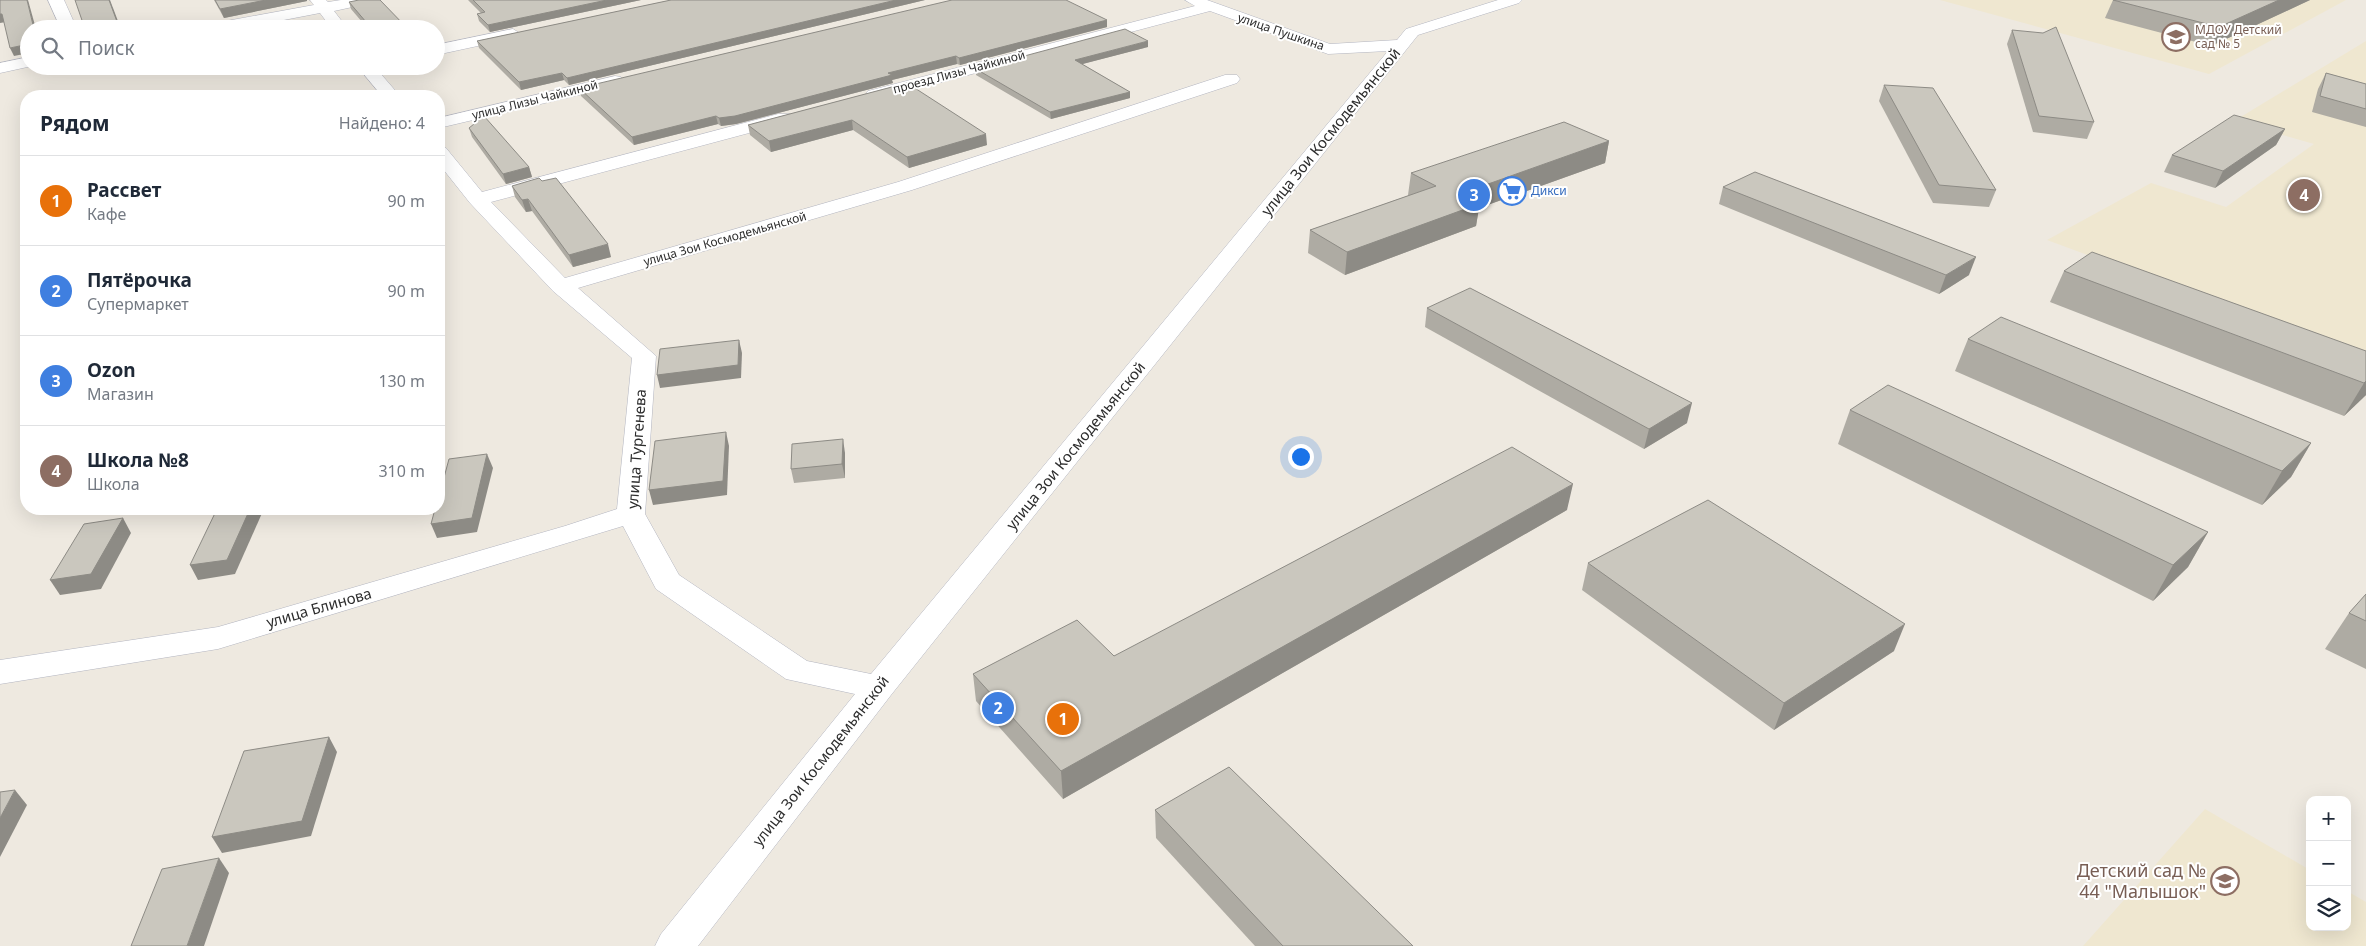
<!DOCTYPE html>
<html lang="ru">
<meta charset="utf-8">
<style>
:root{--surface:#fff;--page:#f2f2f3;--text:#1f2937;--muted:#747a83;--line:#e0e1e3;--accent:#b45309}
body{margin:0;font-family:"Noto Sans",sans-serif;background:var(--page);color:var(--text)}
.controls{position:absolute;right:15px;bottom:15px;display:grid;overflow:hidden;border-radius:10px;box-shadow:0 5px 20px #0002}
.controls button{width:45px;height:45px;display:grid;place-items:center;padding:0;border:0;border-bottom:1px solid var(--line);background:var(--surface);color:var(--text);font:25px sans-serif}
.you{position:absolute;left:1300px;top:456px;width:18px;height:18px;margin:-12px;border:4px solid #fff;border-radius:50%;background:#1a73e8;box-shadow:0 0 0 8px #1a73e833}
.badge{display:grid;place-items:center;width:32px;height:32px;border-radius:50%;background:var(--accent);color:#fff;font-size:16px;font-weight:700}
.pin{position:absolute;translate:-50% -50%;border:2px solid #fff;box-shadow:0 1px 5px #0006}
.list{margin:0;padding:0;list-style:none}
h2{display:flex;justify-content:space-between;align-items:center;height:65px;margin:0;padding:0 20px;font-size:21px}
h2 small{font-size:16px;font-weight:400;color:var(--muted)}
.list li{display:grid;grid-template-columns:32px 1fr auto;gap:15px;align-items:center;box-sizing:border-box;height:90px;padding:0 20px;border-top:1px solid var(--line)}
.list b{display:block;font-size:19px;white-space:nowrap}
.list p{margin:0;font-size:16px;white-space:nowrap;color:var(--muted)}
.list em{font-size:16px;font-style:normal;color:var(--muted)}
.icon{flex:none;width:28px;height:28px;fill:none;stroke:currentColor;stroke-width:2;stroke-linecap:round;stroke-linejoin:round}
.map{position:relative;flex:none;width:2366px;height:946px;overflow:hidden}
.search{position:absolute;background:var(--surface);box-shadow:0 5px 20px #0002;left:20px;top:20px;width:425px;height:55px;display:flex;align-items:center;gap:12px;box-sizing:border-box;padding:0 18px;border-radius:28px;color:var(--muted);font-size:19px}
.panel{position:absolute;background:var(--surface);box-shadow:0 5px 20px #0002;left:20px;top:90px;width:425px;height:425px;border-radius:20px}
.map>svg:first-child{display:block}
.education{fill:#efe7d0}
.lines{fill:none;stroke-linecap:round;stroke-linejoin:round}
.minor-casing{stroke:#b3b5c0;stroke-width:1}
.minor{fill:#fff;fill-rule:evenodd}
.wall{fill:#aeaba3}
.shaded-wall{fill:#8d8b85}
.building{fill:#cac7be;stroke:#8d8b85}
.labels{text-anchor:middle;stroke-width:4;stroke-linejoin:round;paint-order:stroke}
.far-education-label{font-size:12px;fill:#785e54;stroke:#fff;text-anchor:start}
.far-street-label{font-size:12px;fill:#2d2d2d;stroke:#fff}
.far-shop-label{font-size:12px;fill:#366cbe;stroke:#fff;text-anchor:start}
.street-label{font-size:15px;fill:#2d2d2d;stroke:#fff}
.near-education-label{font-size:18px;fill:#785e54;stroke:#fff;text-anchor:end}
</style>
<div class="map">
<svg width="2366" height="946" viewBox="0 0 2366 946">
<rect width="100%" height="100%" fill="#eee9e0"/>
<g class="education">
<path d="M1940 0H2346L2209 74Z"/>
<path d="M2366 41V358L2047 240 2151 183 2226 207 2314 144 2234 121Z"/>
<path d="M2205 809 2310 870V927H2347V891L2366 902V946H2083Z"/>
</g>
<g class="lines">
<defs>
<g id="minor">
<path d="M48 0H64L77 29H61Z"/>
<path d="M310 0H326L328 2 341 0H374L371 3 334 11 348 29H332L320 13 237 29H202L210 24 314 5Z"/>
<path d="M1185 0H1207L1330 44 1397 40 1406 29 1498 0H1522L1519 3 1418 35 891 695 698 946H655L661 934 855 694 786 679 656 589 623 526 218 649 0 684V660L218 627 565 526 617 509 632 358 553 291 470 203 439 164V146L446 148 482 192 778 114H790L793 118 790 122 491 202 565 278 898 182 1225 75H1237L1240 79 1237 83 912 190 578 288 656 356 645 514 679 575 807 661 871 674 1388 51 1328 54 1210 11 874 100 868 99 865 95 868 91 1195 6Z"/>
<path d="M513 29 521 34 519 37 436 55V45Z"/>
<path d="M29 57V66H32L0 73V63Z"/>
<path d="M357 66H374L400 96H382Z"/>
<path d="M615 76 621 77 624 81 621 85 439 128V118Z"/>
</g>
</defs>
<use href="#minor" class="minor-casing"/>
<use href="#minor" class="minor"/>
</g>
<g class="wall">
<path d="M214 0H307V1L224 18Z"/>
<path d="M468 0H641L490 32 479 21 477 14 481 13Z"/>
<path d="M671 0H925L569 85 564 80 521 90 479 48 477 41Z"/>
<path d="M2113 0H2310L2211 46 2105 18Z"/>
<path d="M349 2 408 29H368L351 9Z"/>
<path d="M1107 20V27L960 65 957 64 892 80 893 83 736 124 721 126 718 124 634 145 581 96 579 88Z"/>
<path d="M2012 30 2094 122 2087 139 2033 132 2007 44Z"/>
<path d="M1148 47 1082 64 1130 92V98L1051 119 976 75V69Z"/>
<path d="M2326 73 2366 84V127L2312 112 2318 89Z"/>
<path d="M907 83 987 145 909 168 853 130 771 152 750 135 748 125Z"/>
<path d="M1884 85 1996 190 1989 207 1933 203 1879 101Z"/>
<path d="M469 128 529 167 532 177 506 184 472 137Z"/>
<path d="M2285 129 2276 145 2215 188 2164 172 2172 155Z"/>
<path d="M1609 141 1605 163 1479 208 1476 226 1345 275 1308 253 1310 230 1410 195H1408L1411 173Z"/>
<path d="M512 186 611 257 573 267 532 211 526 212 515 197Z"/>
<path d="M1723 187 1969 275 1939 294 1719 204Z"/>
<path d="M2064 271 2366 351V395L2344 416 2050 302Z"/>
<path d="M1427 308 1687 423 1644 449 1425 327Z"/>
<path d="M1968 339 2311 443 2291 477 2262 505 1955 371Z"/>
<path d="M1850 410 2208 532 2188 567 2153 601 1838 444Z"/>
<path d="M845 453V478L794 483 791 469Z"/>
<path d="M1567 510 1063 799 976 701 973 674 1114 656Z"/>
<path d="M1588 563 1894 651 1774 730 1582 590Z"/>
<path d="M2366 594V669L2325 649 2349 613Z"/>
<path d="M1155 810 1413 946H1255L1156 838Z"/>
</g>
<g class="shaded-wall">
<path d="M27 0H28L36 29H34Z"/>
<path d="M109 0H110L121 29H111Z"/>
<path d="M266 0H307V1L224 18 220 9Z"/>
<path d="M607 0H641L490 32 488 25Z"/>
<path d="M896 0H925L569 85 567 78Z"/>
<path d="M2279 0H2310L2211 46 2219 27Z"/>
<path d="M0 14H2L6 22 0 23Z"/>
<path d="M1107 20V27L960 65 959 58Z"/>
<path d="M1148 41V47L1075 66V60Z"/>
<path d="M29 44V53L14 56 10 48Z"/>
<path d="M956 56 957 64 892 80 893 83 736 124 721 126 719 118 888 73Z"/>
<path d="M403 66H430L404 72Z"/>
<path d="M562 73 564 80 521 90 519 82Z"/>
<path d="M1130 92V98L1051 119 1050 112Z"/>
<path d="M716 116 718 124 634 145 632 137Z"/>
<path d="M852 120 853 130 771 152 769 141Z"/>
<path d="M2285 129 2276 145 2215 188 2223 171Z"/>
<path d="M986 134 987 145 909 168 907 157Z"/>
<path d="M1609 141 1605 163 1479 208 1476 226 1345 275 1347 252 1460 194Z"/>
<path d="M529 167 532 177 506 184 503 174Z"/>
<path d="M528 199 532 211 526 212 522 200Z"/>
<path d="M608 244 611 257 573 267 569 255Z"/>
<path d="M1976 257 1969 275 1939 294 1946 275Z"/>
<path d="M739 340 742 353 741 378 660 388 657 375Z"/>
<path d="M2366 381V395L2344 416 2364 383Z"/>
<path d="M1692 403 1687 423 1644 449 1649 429Z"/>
<path d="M726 432 729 446 727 495 653 505 649 490Z"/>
<path d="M843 439 845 453V478L842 464Z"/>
<path d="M2311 443 2291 477 2262 505 2282 471Z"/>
<path d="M487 454 493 468 477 532 437 538 431 524Z"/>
<path d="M1573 484 1567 510 1063 799 1061 771Z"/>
<path d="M250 509H262L263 511 235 574 198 580 190 565Z"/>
<path d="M123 518 131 533 101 589 60 595 50 580Z"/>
<path d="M2208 532 2188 567 2153 601 2173 565Z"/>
<path d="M1905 624 1894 651 1774 730 1784 703Z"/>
<path d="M329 737 337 752 311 836 222 853 212 837Z"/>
<path d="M15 790 27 805 0 857V818Z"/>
<path d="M219 858 229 873 204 946H187Z"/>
</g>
<g class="building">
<path d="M0 0H27L34 29H29V44L10 48 2 14H0Z"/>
<path d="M75 0H109L119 27 111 29H85Z"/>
<path d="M215 0H266L220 9Z"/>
<path d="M359 0H380L408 29H372L349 2Z"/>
<path d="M473 0H607L488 25 477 14 485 12Z"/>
<path d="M671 0H896L567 78 562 73 519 82 477 41Z"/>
<path d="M952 0H1066L1107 20 959 58 956 56 888 73 892 75 735 116 719 118 716 116 632 137 579 88Z"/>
<path d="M2113 0H2279L2219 27Z"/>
<path d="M2056 27 2094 122 2039 116 2012 30 2043 33Z"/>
<path d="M1125 29 1148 41 1075 60 1130 92 1050 112 976 69Z"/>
<path d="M2326 73 2366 84V109L2320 96Z"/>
<path d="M907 83 986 134 907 157 852 120 769 141 748 125Z"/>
<path d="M1884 85 1933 88 1996 190 1939 185Z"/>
<path d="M2234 115 2285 129 2223 171 2172 155Z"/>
<path d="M484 116 529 167 503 174 469 128Z"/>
<path d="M1564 122 1609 141 1460 194 1479 204 1347 252 1310 230 1436 186 1411 173Z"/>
<path d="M1755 172 1976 257 1946 275 1723 187Z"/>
<path d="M539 178 542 181 556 178 608 244 569 255 528 199 522 200 512 186Z"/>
<path d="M2092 252 2366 351V381L2364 383 2064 271Z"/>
<path d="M1470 288 1692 403 1649 429 1427 308Z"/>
<path d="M2001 317 2311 443 2282 471 1968 339Z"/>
<path d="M739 340 738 365 657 375 660 349Z"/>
<path d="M1888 385 2208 532 2173 565 1850 410Z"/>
<path d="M726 432 723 481 649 490 655 441Z"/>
<path d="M843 439 842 464 791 469 792 444Z"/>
<path d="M1512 447 1573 484 1061 771 973 674 1077 620 1114 656Z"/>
<path d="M487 454 472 518 431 524 435 509H439V496L449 459Z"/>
<path d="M1708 500 1905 624 1784 703 1588 563Z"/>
<path d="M217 509H250L227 560 190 565Z"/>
<path d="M123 518 91 574 50 580 84 524Z"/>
<path d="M2366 594V621L2349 613Z"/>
<path d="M329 737 302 821 212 837 244 751Z"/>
<path d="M1229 767 1413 946H1283L1155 810Z"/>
<path d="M15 790 0 818V792Z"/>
<path d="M219 858 187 946H131L162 869Z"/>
</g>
<defs>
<symbol id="school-ring" viewBox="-11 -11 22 22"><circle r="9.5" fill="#fff" stroke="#8d6e63" stroke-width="1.5"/><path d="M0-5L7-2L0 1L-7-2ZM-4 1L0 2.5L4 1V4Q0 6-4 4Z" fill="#8d6e63"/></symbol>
<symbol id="supermarket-ring" viewBox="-11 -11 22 22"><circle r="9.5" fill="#fff" stroke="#3f7fe0" stroke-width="1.5"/><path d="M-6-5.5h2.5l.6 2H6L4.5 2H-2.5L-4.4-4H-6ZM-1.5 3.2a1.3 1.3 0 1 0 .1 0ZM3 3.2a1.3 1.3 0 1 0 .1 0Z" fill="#3f7fe0"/></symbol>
</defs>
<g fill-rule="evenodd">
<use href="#school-ring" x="2160" y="21" width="32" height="32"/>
<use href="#supermarket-ring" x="1496" y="175" width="32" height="32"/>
<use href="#school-ring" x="2209" y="865" width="32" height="32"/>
</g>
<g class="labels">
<g class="far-education-label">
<text x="2195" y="34">МДОУ Детский<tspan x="2195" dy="14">сад № 5</tspan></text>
</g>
<g class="far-street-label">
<text transform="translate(1281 32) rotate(19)" y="4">улица Пушкина</text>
<text transform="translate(959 72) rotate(-15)" y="4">проезд Лизы Чайкиной</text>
<text transform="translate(535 100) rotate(-14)" y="4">улица Лизы Чайкиной</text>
<text transform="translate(725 239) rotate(-16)" y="4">улица Зои Космодемьянской</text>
</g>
<g class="far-shop-label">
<text x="1531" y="195">Дикси</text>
</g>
<g class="street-label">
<text transform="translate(1331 132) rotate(-51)" y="5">улица Зои Космодемьянской</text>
<text transform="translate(1076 446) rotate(-51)" y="5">улица Зои Космодемьянской</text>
<text transform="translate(637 449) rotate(-86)" y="5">улица Тургенева</text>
<text transform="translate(319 608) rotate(-16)" y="5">улица Блинова</text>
<text transform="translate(821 761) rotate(-52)" y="5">улица Зои Космодемьянской</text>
</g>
<g class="near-education-label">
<text x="2206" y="877">Детский сад №<tspan x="2206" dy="21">44 "Малышок"</tspan></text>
</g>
</g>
</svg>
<div class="controls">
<button>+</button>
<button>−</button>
<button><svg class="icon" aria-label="layers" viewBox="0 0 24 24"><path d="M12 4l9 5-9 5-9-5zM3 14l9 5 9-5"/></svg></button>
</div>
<div class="you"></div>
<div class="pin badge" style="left:1063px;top:719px;background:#e8710a">1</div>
<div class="pin badge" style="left:998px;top:708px;background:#3f7fe0">2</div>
<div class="pin badge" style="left:1474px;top:195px;background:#3f7fe0">3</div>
<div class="pin badge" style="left:2304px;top:195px;background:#8d6e63">4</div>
<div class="search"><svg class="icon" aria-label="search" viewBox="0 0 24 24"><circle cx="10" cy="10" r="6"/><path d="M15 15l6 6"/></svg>Поиск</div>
<section class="panel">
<h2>Рядом<small>Найдено: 4</small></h2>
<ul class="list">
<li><span class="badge" style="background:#e8710a">1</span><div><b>Рассвет</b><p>Кафе</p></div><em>90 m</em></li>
<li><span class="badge" style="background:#3f7fe0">2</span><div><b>Пятёрочка</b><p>Супермаркет</p></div><em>90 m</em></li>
<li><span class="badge" style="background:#3f7fe0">3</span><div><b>Ozon</b><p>Магазин</p></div><em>130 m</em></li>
<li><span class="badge" style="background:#8d6e63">4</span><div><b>Школа №8</b><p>Школа</p></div><em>310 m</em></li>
</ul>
</section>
</div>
